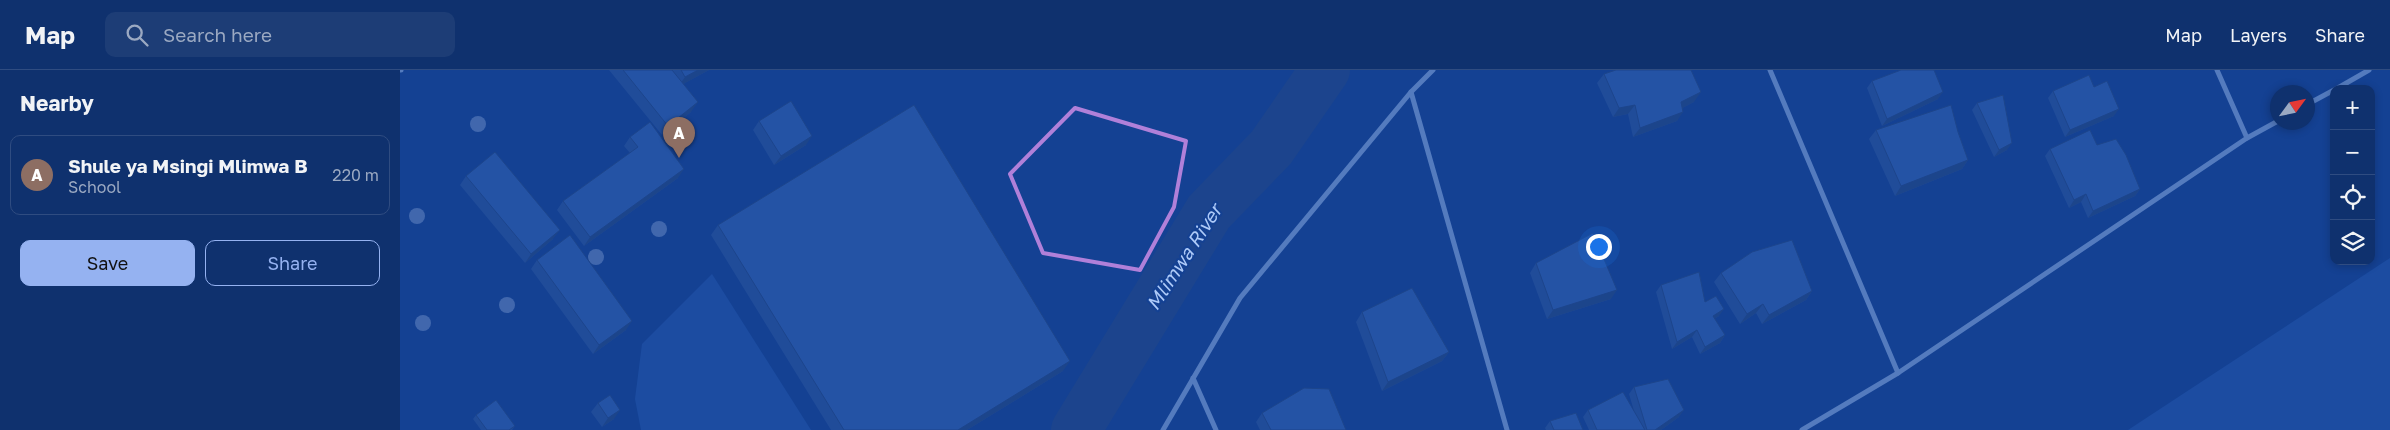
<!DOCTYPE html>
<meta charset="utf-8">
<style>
:root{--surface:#0f316e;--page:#1d3d76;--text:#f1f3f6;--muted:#9ba9c2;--line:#2f4c81;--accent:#95b2f1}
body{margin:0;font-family:"Golos Text",sans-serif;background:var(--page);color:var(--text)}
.controls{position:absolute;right:15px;top:15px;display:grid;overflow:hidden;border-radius:10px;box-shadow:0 2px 8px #0003}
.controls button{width:45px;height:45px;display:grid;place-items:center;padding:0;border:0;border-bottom:1px solid var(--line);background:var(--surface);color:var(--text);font:25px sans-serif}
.compass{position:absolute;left:1870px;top:15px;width:45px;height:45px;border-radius:50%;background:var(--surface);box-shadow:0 2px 8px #0003;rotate:57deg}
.you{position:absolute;left:1198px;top:176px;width:18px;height:18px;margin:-12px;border:4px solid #fff;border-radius:50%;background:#1a73e8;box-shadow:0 0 0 8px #1a73e833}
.badge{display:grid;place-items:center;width:32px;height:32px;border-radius:50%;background:var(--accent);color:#fff;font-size:16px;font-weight:700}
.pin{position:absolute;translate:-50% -41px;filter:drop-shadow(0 1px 2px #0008)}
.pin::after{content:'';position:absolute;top:26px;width:18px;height:15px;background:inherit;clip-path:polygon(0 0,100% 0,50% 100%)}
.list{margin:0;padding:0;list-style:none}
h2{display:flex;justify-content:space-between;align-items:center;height:65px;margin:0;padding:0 20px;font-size:21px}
h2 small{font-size:16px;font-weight:400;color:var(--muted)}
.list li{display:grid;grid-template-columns:32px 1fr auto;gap:15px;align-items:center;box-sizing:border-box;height:80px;margin:0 10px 10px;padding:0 10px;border:1px solid var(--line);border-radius:10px}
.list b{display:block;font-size:19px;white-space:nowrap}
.list p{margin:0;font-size:16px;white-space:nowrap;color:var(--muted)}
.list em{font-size:16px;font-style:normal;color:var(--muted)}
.actions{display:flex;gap:10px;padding:15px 20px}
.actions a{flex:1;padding:11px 0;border:1px solid var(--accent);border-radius:10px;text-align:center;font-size:18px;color:var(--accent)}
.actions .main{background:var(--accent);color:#111}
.icon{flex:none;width:28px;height:28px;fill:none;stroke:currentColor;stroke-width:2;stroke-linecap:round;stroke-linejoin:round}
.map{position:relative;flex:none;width:1990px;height:360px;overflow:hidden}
header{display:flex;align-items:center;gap:30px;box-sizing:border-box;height:70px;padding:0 25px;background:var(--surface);border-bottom:1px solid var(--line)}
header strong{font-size:24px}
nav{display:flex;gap:28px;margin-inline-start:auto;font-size:18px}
.search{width:350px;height:45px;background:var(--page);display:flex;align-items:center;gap:12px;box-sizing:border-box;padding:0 18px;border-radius:10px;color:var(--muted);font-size:19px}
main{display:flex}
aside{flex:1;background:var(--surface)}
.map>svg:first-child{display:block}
.grass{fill:#265ab2}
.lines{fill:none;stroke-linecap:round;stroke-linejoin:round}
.river{stroke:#264885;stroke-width:50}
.minor{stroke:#a2c0f2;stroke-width:5}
.tree{fill:#7896cd}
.wall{fill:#3059a0}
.shaded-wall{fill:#274982}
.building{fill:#3868ba;stroke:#274982}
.marked{fill:none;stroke:#b080d9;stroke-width:4;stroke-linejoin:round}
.labels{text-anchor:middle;stroke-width:4;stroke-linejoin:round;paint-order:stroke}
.water-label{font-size:19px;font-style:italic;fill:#aecaf8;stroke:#144193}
</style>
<header>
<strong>Map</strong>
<div class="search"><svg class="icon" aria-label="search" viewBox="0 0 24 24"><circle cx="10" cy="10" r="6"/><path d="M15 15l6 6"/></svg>Search here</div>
<nav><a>Map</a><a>Layers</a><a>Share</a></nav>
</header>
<main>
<aside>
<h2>Nearby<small></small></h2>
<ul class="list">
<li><span class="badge" style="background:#8d6e63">A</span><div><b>Shule ya Msingi Mlimwa B</b><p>School</p></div><em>220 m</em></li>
</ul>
<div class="actions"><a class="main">Save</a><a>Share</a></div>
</aside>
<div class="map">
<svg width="1990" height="360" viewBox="0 0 1990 360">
<rect width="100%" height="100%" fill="#144193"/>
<g class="grass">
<path d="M1990 188V360H1728Z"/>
<path d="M312 204 411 360H241L235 329 242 274Z"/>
</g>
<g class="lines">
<path class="river" d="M676 360 809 142 871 78 925 0"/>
<g class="minor">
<path d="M0 0H1"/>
<path d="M1370 0 1498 303"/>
<path d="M1817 0 1847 68"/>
<path d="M1936 19 1969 0"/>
<path d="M1011 22 1107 360"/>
<path d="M1908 34 1934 20"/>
<path d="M793 308 816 360"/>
<path d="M763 360 840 228 1011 22 1033 0"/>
<path d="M1402 360 1498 303 1847 68 1878 51"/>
</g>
</g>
<g class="tree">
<circle cx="78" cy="54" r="8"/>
<circle cx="17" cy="146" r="8"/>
<circle cx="259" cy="159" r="8"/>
<circle cx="196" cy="187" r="8"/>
<circle cx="107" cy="235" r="8"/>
<circle cx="23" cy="253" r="8"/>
</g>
<g class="wall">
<path d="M209 0H309L283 14 291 42 262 65Z"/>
<path d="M1204 4 1294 32 1282 38 1277 51 1233 67 1228 44 1213 47 1197 13Z"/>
<path d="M1472 11 1538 29 1482 56 1467 18Z"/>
<path d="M1694 17 1714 46 1665 67 1648 28 1653 21Z"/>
<path d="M1577 33 1607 80 1594 87 1572 40Z"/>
<path d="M359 51 406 75 374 95 353 60Z"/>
<path d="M1476 60 1558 62 1568 90 1562 99 1495 126 1469 69Z"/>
<path d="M230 67 278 108 184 176 157 140 163 131 230 83 224 76Z"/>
<path d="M1697 75 1740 119 1735 126 1688 148 1681 132 1669 138 1645 86 1650 79Z"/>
<path d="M66 106 153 169 125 193 60 115Z"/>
<path d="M318 155 663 301 567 360H431L311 165Z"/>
<path d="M137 190 226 260 193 284 131 199Z"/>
<path d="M1136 193 1211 229 1147 249 1130 203Z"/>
<path d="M1321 203 1412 221 1406 230 1362 254 1356 243 1340 254 1314 212Z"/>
<path d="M1261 215 1305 232 1319 246 1314 249 1325 265 1320 273 1300 284 1292 267 1272 279 1256 222Z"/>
<path d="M962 242 1049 282 1042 291 982 321 956 252Z"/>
<path d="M1234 317 1279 347 1261 360H1189L1183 347 1188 340 1234 341 1229 324Z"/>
<path d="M198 333 214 349 202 357 191 342Z"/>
<path d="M862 343 946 360H860L856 352Z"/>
<path d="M76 345 115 356 112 360H81L73 349Z"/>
<path d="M1150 351 1183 360H1146L1145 358Z"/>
</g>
<g class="shaded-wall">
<path d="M298 0H309L278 17 285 7Z"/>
<path d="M1301 22 1294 32 1275 42 1281 32Z"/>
<path d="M1543 22 1538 29 1482 56 1487 49Z"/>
<path d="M298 32 291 42 262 65 268 56Z"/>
<path d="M1235 35 1228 44 1213 47 1219 38Z"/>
<path d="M1719 39 1714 46 1665 67 1670 60Z"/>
<path d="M1283 42 1277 51 1233 67 1240 58Z"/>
<path d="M412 66 406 75 374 95 381 86Z"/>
<path d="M1612 73 1607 80 1594 87 1599 80Z"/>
<path d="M1568 90 1562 99 1495 126 1501 116Z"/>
<path d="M284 99 278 108 184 176 190 167Z"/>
<path d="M1740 119 1735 126 1688 148 1693 141Z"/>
<path d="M1686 124 1681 132 1669 138 1674 130Z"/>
<path d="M160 160 153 169 125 193 131 184Z"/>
<path d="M1217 220 1211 229 1147 249 1153 240Z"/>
<path d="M1412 221 1406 230 1362 254 1369 245Z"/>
<path d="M1363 234 1356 243 1340 254 1347 244Z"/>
<path d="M1324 239 1319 246 1308 253 1313 246Z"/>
<path d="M232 251 226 260 193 284 199 275Z"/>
<path d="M1297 260 1292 267 1272 279 1277 272Z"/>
<path d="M1325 265 1320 273 1300 284 1305 277Z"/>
<path d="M1049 282 1042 291 982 321 988 312Z"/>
<path d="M670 291 663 301 567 360H558Z"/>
<path d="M220 340 214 349 202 357 208 348Z"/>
<path d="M1284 340 1279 347 1261 360H1255Z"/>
</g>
<g class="building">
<path d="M223 0H272L298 32 268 56Z"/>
<path d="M281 0H298L285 7Z"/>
<path d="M1216 0H1291L1301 22 1281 32 1283 42 1240 58 1235 35 1219 38 1204 4Z"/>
<path d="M1501 0H1534L1543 22 1487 49 1472 11Z"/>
<path d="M1689 5 1694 17 1707 11 1719 39 1670 60 1653 21Z"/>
<path d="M1603 25 1612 73 1599 80 1577 33Z"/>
<path d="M391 31 412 66 381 86 359 51Z"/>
<path d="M514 35 670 291 558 360H444L318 155Z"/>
<path d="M1551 35 1558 62 1568 90 1501 116 1476 60Z"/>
<path d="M250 52 284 99 190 167 163 131 238 77 230 67Z"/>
<path d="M1690 60 1697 75 1716 69 1726 85 1740 119 1693 141 1686 124 1674 130 1650 79Z"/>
<path d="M95 82 160 160 131 184 66 106Z"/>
<path d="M1193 163 1217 220 1153 240 1136 193Z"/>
<path d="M170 165 232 251 199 275 137 190Z"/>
<path d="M1392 170 1412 221 1369 245 1363 234 1347 244 1321 203 1352 182Z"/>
<path d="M1299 202 1305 232 1316 226 1324 239 1313 246 1325 265 1305 277 1297 260 1277 272 1261 215Z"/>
<path d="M1012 218 1049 282 988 312 962 242Z"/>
<path d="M1268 309 1284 340 1255 360H1247L1234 317Z"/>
<path d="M904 318 929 319 946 360H871L862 343Z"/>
<path d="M1223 322 1245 360H1197L1188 340Z"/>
<path d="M210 325 220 340 208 348 198 333Z"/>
<path d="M96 330 115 356 109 360H87L76 345Z"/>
<path d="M1176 343 1183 360H1154L1150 351Z"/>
</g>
<path d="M0 0H1990V360H0ZM675 38 786 71 774 137 740 200 643 183 610 104Z" fill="#144193" fill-opacity=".55" fill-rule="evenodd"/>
<path class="marked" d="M675 38 786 71 774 137 740 200 643 183 610 104Z"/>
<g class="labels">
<g class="water-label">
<text transform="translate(784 187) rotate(-57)" y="7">Mlimwa River</text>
</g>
</g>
</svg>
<div class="controls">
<button>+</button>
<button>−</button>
<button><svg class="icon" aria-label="locate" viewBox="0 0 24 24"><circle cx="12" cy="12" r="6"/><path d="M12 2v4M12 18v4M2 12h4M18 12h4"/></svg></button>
<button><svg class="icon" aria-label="layers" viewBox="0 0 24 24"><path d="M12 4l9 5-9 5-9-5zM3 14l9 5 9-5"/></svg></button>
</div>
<svg class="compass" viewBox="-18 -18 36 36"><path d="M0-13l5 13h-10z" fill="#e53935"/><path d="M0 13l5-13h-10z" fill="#9ba9c2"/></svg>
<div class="you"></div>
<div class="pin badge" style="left:279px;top:88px;background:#8d6e63">A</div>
</div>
</main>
